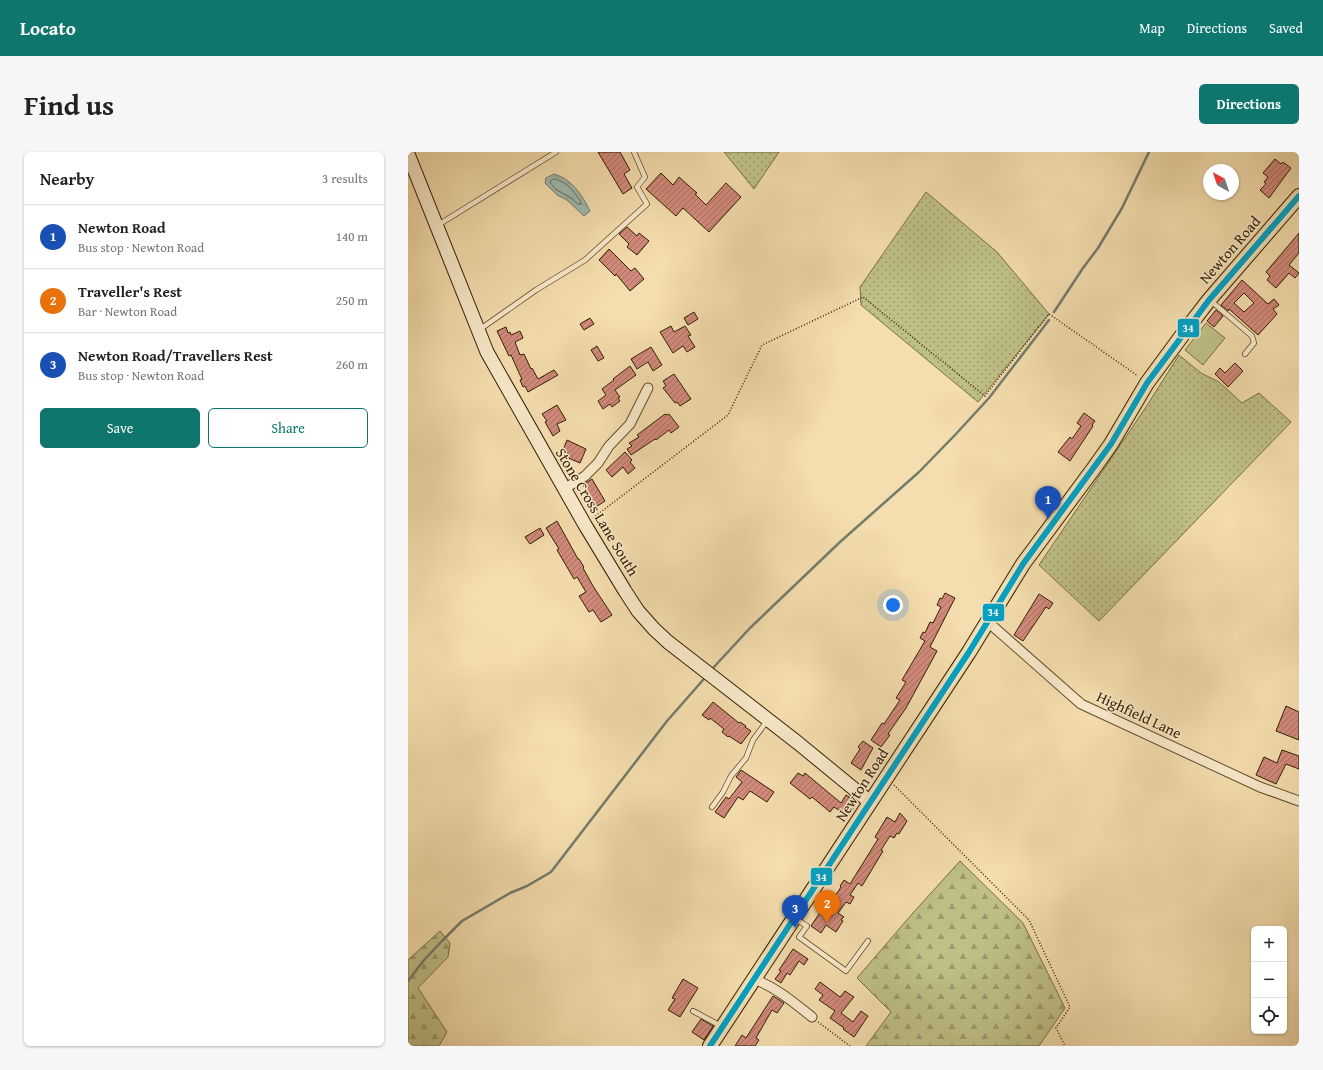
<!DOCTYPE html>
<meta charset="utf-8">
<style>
:root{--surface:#fff;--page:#f6f6f6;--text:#222;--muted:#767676;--line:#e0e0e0;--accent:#0f766e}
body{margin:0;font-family:"Gentium Book Plus",serif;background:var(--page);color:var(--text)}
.controls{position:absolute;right:12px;bottom:12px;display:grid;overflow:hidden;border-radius:6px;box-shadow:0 1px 3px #0004}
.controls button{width:36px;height:36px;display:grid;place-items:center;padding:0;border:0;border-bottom:1px solid var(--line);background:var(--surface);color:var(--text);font:20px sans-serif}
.compass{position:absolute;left:795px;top:12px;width:36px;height:36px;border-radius:50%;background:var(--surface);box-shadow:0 1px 3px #0004;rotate:320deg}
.you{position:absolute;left:485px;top:453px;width:14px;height:14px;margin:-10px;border:3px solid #fff;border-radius:50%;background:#1a73e8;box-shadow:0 0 0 6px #1a73e833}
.badge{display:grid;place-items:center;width:26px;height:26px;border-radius:50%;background:var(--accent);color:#fff;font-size:13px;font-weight:700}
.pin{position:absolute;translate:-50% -33px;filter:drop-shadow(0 1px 2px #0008)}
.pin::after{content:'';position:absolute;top:21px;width:14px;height:12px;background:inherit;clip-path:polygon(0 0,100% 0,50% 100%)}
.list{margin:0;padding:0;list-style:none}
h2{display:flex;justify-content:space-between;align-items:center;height:52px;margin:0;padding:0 16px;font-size:17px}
h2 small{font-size:13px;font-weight:400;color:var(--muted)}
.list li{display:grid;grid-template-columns:26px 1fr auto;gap:12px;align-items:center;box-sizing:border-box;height:64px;padding:0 16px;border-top:1px solid var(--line)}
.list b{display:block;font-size:15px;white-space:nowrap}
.list p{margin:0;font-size:13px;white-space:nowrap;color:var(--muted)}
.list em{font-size:13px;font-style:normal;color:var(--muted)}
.actions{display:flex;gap:8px;padding:12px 16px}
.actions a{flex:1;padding:9px 0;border:1px solid var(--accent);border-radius:6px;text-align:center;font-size:14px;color:var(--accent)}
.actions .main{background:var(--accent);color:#fff}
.icon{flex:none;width:22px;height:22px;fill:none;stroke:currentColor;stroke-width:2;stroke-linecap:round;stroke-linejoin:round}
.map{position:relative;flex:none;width:891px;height:894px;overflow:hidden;border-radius:6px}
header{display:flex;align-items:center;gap:24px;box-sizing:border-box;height:56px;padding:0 20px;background:var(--accent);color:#fff}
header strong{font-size:19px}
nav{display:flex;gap:22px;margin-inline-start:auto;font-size:14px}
.intro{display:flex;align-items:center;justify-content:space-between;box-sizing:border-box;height:96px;padding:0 24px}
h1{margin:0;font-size:28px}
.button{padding:10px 18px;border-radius:6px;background:var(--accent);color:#fff;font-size:14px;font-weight:700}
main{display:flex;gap:24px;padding:0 24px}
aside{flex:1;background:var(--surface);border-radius:6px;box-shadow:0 1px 3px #0004}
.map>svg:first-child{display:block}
.grass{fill:url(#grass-dots);stroke:#797044}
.forest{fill:url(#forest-firs);stroke:#797044}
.garden{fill:#bfc088;stroke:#797044}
.water{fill:url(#water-ripples);stroke:#737c6b}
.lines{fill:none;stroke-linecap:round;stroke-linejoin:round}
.shore{stroke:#686c59;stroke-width:1}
.stream{stroke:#737c6b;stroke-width:2.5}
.building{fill:url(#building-hatch);stroke:#331f00;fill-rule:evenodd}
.lane-casing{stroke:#634e2c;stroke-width:6}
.street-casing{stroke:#634e2c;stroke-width:11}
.secondary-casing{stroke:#331f00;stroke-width:15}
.primary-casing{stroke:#331f00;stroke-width:16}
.path{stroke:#331f00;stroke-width:1.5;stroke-dasharray:1 2;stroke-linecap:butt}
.lane{stroke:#f8e9ca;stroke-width:4.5}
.street{stroke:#f8e9ca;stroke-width:9}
.secondary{stroke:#f8e9ca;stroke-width:13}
.primary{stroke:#f4ddae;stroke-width:14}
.bus-1-casing{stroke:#f8e9ca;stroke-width:9}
.bus-1{stroke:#03a2c4;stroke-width:6}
.labels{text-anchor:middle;stroke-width:3;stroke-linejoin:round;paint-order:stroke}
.street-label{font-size:15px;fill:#331f00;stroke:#f8e9ca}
.line-badge{stroke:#f8e9ca;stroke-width:1.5}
.badge-label{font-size:11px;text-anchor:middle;font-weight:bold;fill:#fff}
</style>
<header>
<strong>Locato</strong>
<nav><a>Map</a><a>Directions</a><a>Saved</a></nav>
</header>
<div class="intro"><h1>Find us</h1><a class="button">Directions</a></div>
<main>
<aside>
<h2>Nearby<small>3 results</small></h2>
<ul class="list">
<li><span class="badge" style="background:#1a4fb4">1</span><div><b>Newton Road</b><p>Bus stop · Newton Road</p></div><em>140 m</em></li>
<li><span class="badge" style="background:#e8710a">2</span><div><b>Traveller's Rest</b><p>Bar · Newton Road</p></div><em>250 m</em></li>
<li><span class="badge" style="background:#1a4fb4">3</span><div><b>Newton Road/Travellers Rest</b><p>Bus stop · Newton Road</p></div><em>260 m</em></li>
</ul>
<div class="actions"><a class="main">Save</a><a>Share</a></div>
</aside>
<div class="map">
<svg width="891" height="894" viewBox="0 0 891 894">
<defs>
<pattern id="grass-dots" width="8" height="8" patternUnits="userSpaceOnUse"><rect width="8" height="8" fill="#bfc088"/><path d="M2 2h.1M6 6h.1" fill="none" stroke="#9c9b6d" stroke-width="1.8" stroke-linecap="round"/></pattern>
<pattern id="forest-firs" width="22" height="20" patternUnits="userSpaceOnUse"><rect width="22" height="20" fill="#bfc088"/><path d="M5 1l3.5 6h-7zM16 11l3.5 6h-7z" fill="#9c9b6d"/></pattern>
<pattern id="water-ripples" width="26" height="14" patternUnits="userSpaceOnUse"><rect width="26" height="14" fill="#9ebab2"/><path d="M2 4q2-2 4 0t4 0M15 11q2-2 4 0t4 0" fill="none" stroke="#899f97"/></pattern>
<pattern id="building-hatch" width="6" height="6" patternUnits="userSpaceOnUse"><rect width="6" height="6" fill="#d28a7c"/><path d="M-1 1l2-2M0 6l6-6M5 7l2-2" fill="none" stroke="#ab7063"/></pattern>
</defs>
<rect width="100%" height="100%" fill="#f4ddae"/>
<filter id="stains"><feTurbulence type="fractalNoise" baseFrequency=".005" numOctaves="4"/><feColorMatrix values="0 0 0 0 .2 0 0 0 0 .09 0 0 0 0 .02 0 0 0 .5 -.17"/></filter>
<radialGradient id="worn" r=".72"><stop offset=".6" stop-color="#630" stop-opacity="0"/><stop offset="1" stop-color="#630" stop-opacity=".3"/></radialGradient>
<g class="grass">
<path d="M316 0H371L346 37Z"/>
<path d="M518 40 589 100 641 162 570 250 453 153 452 135Z"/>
<path d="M771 203 793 221 811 230 834 251 851 241 883 270 691 469 631 413 738 255Z"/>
</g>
<g class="forest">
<path d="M552 709 615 771 657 856 631 894H458L483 860 449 826 504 762Z"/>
<path d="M32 779 42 791 40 805 10 836 39 880 31 894H0V808Z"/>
</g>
<path class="garden" d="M798 171 817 186 795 213 777 198Z"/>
<path class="water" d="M146 22C164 27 174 43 182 59L176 64 159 48 149 43 137 31 138 26Z"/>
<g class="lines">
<path class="shore" d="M146 27C159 29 166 40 173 50V52H170C167 50 164 46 160 44 152 40 146 37 142 30Z"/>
<g class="stream">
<path d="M646 160 675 116 690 96 714 56 741 0"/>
<path d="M305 516 342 476 432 390 511 320 547 283 581 246 641 168"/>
<path d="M0 829 16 808 34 789 54 769 102 741 119 734 143 720 259 569 295 528"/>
</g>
</g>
<g class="building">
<path d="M190 0H212L222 18 216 22 224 36 215 42Z"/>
<path d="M867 7 873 12 875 10 883 16 861 46 852 38 858 32 856 30 860 25 855 21Z"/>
<path d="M253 21 265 33 271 25 289 41 287 42 298 53 318 31 333 45 301 80 275 56 268 64 238 37Z"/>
<path d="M219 75 229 84 231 81 241 89 229 103 219 95 221 92 211 82Z"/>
<path d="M891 81V101L881 113 891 121 887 126 881 121 868 136 859 128 862 124 858 120Z"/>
<path d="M201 97 223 119 227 116 236 127 222 139 208 122 207 124 191 108Z"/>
<path d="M834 128 860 152 866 147 871 153 865 157 869 162 850 183 821 157 820 159 813 153ZM836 141 846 151 836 160 826 151Z"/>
<path d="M808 158 815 164 806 175 799 169Z"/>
<path d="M286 160 290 167 280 173 276 166Z"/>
<path d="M182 166 186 172 176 178 172 172Z"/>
<path d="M263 174 266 180 277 174 283 183 280 184 287 195 279 200 275 194 265 201 252 180Z"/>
<path d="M98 175 100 181 102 180 103 183 112 179 115 186 107 190 112 203 116 202 123 217 124 216 130 227 146 218 150 223 120 240 117 234 115 235 112 228 114 227 112 223 103 203 101 204 89 179Z"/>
<path d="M189 194 196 206 190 209 183 198Z"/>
<path d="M243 195 254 213 245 219 240 210 229 217 223 207Z"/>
<path d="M827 211 835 219 820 235 807 222 812 216 817 221Z"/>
<path d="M222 214 228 223 207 238 212 245 210 246 212 249 204 255 202 252 195 257 190 249 198 243 194 237 206 228 205 227Z"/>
<path d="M266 222 283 247 272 254 269 250 267 251 255 236 258 234 255 229Z"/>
<path d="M149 253 158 268 149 272 152 279 145 284 137 270 139 269 134 262Z"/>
<path d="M676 261 687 269 684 273 685 274 662 309 650 300 662 285 664 287 673 274 669 271Z"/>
<path d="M257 262 259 263 261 262 271 275 263 281 261 278 248 288 247 287 223 303 219 297 224 294 221 291 231 285 229 283Z"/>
<path d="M159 288 178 297 172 311 158 305 160 301 155 298Z"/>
<path d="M217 300 224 308 222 310 227 316 220 322 215 315 204 325 198 318Z"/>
<path d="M184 327 197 349 188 355 175 333Z"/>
<path d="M149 369 170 407H171L176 415 175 416 185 434 204 463 193 470 185 458 181 460 171 444 178 440 169 425 166 427 149 398 151 397 138 376Z"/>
<path d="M132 376 136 383 122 392 117 385Z"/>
<path d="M537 441 547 446 522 495 529 499 498 556 480 582 482 583 473 595 463 588 474 571 476 572 492 548 488 546 498 530 494 528 517 489 512 486 515 480 517 481 522 470 525 471 533 455 529 453 532 446 534 447Z"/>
<path d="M631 442 645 451 641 457 638 455 615 489 606 483Z"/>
<path d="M305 550 331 571 332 570 338 574 337 575 343 579 333 592 321 584 320 585 314 580 316 577 302 566 301 568 294 563Z"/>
<path d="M878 554 891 560V588L868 579Z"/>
<path d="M455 589 465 596 453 618 443 611 452 597 450 595Z"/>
<path d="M874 598 891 604V617L878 612 868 632 848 623 856 605 869 611Z"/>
<path d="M333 618 366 640 359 650 342 639 335 648 330 645 316 666 307 660 318 645 321 647 334 630 328 625Z"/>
<path d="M390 621 395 624 397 621 433 651 438 643 449 650 440 664 426 655 422 660 404 645 402 647 382 631Z"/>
<path d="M492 661 499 669 491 682 489 681 486 686 482 684 473 698 475 699 454 734 450 731 442 743 446 745 442 752 438 750 430 761 436 765 433 768 435 769 428 780 418 773 413 781 403 774 417 753 420 755 433 735 432 734 436 728 442 732 470 687 467 685 479 665 487 670Z"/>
<path d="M385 797 400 807 396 813 391 809 382 823 379 821 373 831 367 827 373 819 371 818Z"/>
<path d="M275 827 290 836 272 865 260 858 267 847 264 846Z"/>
<path d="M412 830 432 845 437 839 446 845 433 861 445 870 453 859 460 864 446 885 435 877 436 876 422 866 427 859 411 848 415 843 407 837Z"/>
<path d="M365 844 376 851 369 861 364 858 348 886 351 888 347 894H327L334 883 338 886Z"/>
<path d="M293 867 305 874 296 888 284 880Z"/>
</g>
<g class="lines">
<defs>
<g id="lane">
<path d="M30 73 148 0"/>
<path d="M803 149 844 184 846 191 837 202"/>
<path d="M71 178 128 138 177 108 239 52 229 35 237 25 226 0"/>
<path d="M304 655 315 640 323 624 338 606 345 588 359 569"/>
<path d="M388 767 399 774 391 785 438 819 460 789"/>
<path d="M285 859 313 874"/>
</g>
<g id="street">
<path d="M156 337 177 324 190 311 201 294 222 272 240 236"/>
<path d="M580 470 673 552 852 635 891 649"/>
<path d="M346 827C369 836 385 850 404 865"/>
</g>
<path id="secondary" d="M0 2 79 200 177 373 217 439 230 459 246 477 260 490 390 591 462 650"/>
<path id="primary" d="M302 894 561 500 615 412 686 316 703 292 739 231 781 174 801 148 891 44"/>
</defs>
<use href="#lane" class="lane-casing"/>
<use href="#street" class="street-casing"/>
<use href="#secondary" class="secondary-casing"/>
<use href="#primary" class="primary-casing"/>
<g class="path">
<path d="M185 366 320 263 354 193 455 145 577 244 641 162 730 224"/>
<path d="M486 633 621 768 662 855 648 876 657 894"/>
<path d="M410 870 442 894"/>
</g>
<use href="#lane" class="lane"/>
<use href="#street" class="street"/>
<use href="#secondary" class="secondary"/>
<use href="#primary" class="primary"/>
<defs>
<path id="bus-1" d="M302 894 561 500 615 412 703 292 739 231 801 148 891 44"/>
</defs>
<use href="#bus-1" class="bus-1-casing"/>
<use href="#bus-1" class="bus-1"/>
</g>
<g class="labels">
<g class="street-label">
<text transform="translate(822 98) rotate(-49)" y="5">Newton Road</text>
<text transform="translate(189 360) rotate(59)" y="5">Stone Cross Lane South</text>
<text transform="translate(731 563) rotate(25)" y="5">Highfield Lane</text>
<text transform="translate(454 633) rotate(-57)" y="5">Newton Road</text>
</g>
</g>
<g class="line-badge">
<rect x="769" y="166" width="23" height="20" rx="4" fill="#03a2c4"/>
<rect x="574" y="451" width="23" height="19" rx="4" fill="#03a2c4"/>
<rect x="402" y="715" width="23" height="19" rx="4" fill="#03a2c4"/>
</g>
<g class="badge-label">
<text x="780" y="180">34</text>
<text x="585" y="464">34</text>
<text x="413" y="729">34</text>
</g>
<rect width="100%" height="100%" filter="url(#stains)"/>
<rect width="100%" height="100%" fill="url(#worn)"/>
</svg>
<div class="controls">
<button>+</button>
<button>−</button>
<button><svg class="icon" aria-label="locate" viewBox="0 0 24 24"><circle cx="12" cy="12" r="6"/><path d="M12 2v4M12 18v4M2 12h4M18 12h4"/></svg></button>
</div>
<svg class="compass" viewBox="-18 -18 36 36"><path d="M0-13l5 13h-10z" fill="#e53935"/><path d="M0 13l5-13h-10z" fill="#767676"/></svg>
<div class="you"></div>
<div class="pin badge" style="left:640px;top:367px;background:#1a4fb4">1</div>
<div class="pin badge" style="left:419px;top:771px;background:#e8710a">2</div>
<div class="pin badge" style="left:387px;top:776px;background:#1a4fb4">3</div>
</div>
</main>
